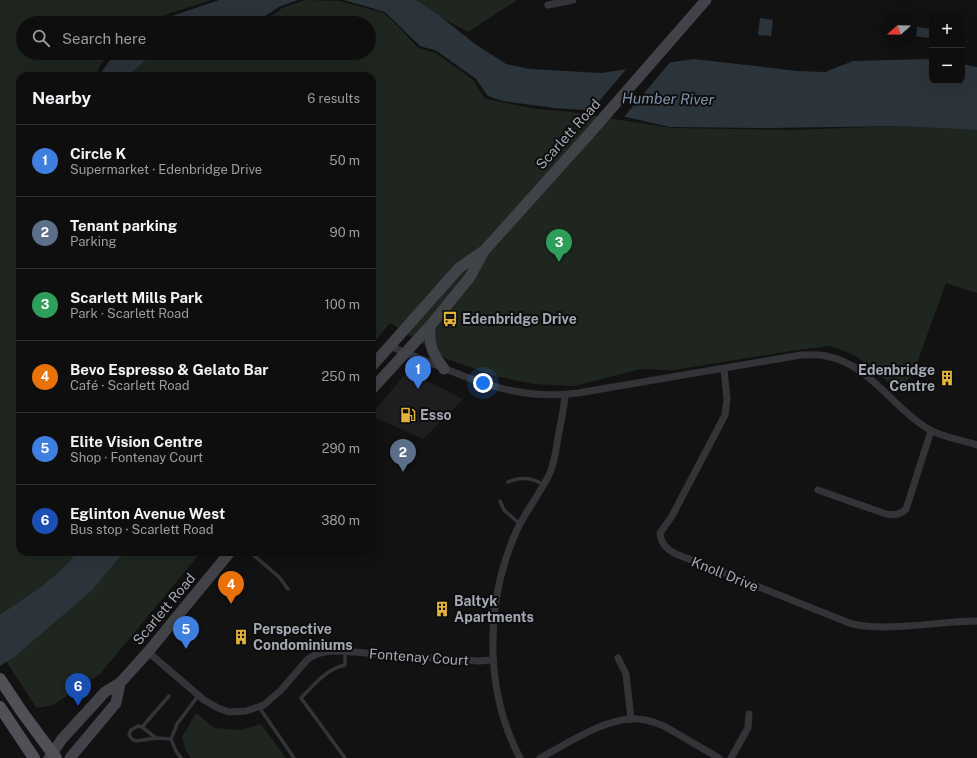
<!DOCTYPE html>
<meta charset="utf-8">
<style>
:root{--surface:#0e0e0e;--page:#1c1c1c;--text:#f1f3f6;--muted:#9b9c9e;--line:#2e2e2e;--accent:#e2b43b}
body{margin:0;font-family:"Public Sans",sans-serif;background:var(--page);color:var(--text)}
.controls{position:absolute;right:12px;top:12px;display:grid;overflow:hidden;border-radius:8px;box-shadow:0 4px 16px #0002}
.controls button{width:36px;height:36px;display:grid;place-items:center;padding:0;border:0;border-bottom:1px solid var(--line);background:var(--surface);color:var(--text);font:20px sans-serif}
.compass{position:absolute;left:881px;top:12px;width:36px;height:36px;border-radius:50%;background:var(--surface);box-shadow:0 4px 16px #0002;rotate:250deg}
.you{position:absolute;left:483px;top:383px;width:14px;height:14px;margin:-10px;border:3px solid #fff;border-radius:50%;background:#1a73e8;box-shadow:0 0 0 6px #1a73e833}
.badge{display:grid;place-items:center;width:26px;height:26px;border-radius:50%;background:var(--accent);color:#fff;font-size:13px;font-weight:700}
.pin{position:absolute;translate:-50% -33px;filter:drop-shadow(0 1px 2px #0008)}
.pin::after{content:'';position:absolute;top:21px;width:14px;height:12px;background:inherit;clip-path:polygon(0 0,100% 0,50% 100%)}
.list{margin:0;padding:0;list-style:none}
h2{display:flex;justify-content:space-between;align-items:center;height:52px;margin:0;padding:0 16px;font-size:17px}
h2 small{font-size:13px;font-weight:400;color:var(--muted)}
.list li{display:grid;grid-template-columns:26px 1fr auto;gap:12px;align-items:center;box-sizing:border-box;height:72px;padding:0 16px;border-top:1px solid var(--line)}
.list b{display:block;font-size:15px;white-space:nowrap}
.list p{margin:0;font-size:13px;white-space:nowrap;color:var(--muted)}
.list em{font-size:13px;font-style:normal;color:var(--muted)}
.icon{flex:none;width:22px;height:22px;fill:none;stroke:currentColor;stroke-width:2;stroke-linecap:round;stroke-linejoin:round}
.map{position:relative;flex:none;width:977px;height:758px;overflow:hidden}
.search{position:absolute;background:var(--surface);box-shadow:0 4px 16px #0002;left:16px;top:16px;width:360px;height:44px;display:flex;align-items:center;gap:10px;box-sizing:border-box;padding:0 14px;border-radius:22px;color:var(--muted);font-size:15px}
.panel{position:absolute;background:var(--surface);box-shadow:0 4px 16px #0002;left:16px;top:72px;width:360px;height:484px;border-radius:12px}
.map>svg:first-child{display:block}
.built{fill:#1e1e20}
.green{fill:#1f2620}
.water{fill:#2c343b}
.pier{fill:#121213}
.lines{fill:none;stroke-linecap:round;stroke-linejoin:round}
.service{stroke:#333438;stroke-width:3.5}
.minor{stroke:#333438;stroke-width:7}
.secondary{stroke:#414348;stroke-width:11}
.primary{stroke:#4f5157;stroke-width:12}
.labels{text-anchor:middle;stroke-width:4;stroke-linejoin:round;paint-order:stroke}
.street-label{font-size:14px;fill:#a4a8b3;stroke:#0d0d0e}
.poi-label{font-size:14px;font-weight:bold;fill:#a4a8b3;stroke:#0d0d0e;text-anchor:start}
.water-label{font-size:15px;font-style:italic;fill:#7e93ab;stroke:#0d0d0e}
</style>
<div class="map">
<svg width="977" height="758" viewBox="0 0 977 758">
<rect width="100%" height="100%" fill="#121213"/>
<path class="built" d="M408 371 463 399 423 439 372 416V413Z"/>
<g class="green">
<path d="M0 0H212L170 13 148 23H23V53H108L94 76H20V552H201L100 674 53 705 38 708 36 707 0 652Z"/>
<path d="M305 0 340 1 384 13 400 28 418 48 436 53 473 80 485 99 537 109 571 112 672 128 792 130 898 126 977 130V293L946 283 913 374 898 391 874 369 854 355 831 346 797 350 674 370 641 369 574 386 534 384 495 376 447 359 390 323 372 345V76H127L155 53H369V23H244L273 15 282 8Z"/>
<path d="M409 0H517L468 32Z"/>
<path d="M196 713 214 728 241 730 261 724 286 758H191L186 751 182 737Z"/>
</g>
<g class="water">
<path d="M219 0H298L281 6 265 16 244 23H157L172 16Z"/>
<path d="M344 0H416L440 16 475 44 506 64 530 69 601 73 693 59 798 71 825 72 853 61 932 59V81H962V64L977 67V130L898 126 769 128 670 127 599 111 554 108 503 101 488 96 476 79 437 51 420 46 385 12Z"/>
<path d="M760 18 773 20 771 36 758 35Z"/>
<path d="M911 26 931 29 930 38 911 36Z"/>
<path d="M115 53H155L127 76H99Z"/>
<path d="M78 552H124L92 590 14 657 0 666V615L37 590 57 574Z"/>
</g>
<path class="pier" d="M672 60 623 118 598 113 590 112 628 67Z"/>
<g class="lines">
<g class="service">
<path d="M508 482C522 476 531 478 543 484"/>
<path d="M500 501 504 510 520 524"/>
<path d="M250 552 279 577 288 589"/>
<path d="M169 696 142 727 156 738 171 739"/>
<path d="M259 707 294 758"/>
<path d="M142 727 138 726 131 730 129 735 132 739 136 741 156 738"/>
<path d="M181 758 176 751 171 739 177 724 198 696"/>
<path d="M345 758 301 698C314 685 326 669 345 665V651"/>
</g>
<g class="minor">
<path d="M548 5 573 0"/>
<path d="M389 346C453 370 507 403 578 393L801 355C809 355 817 354 826 356 870 364 893 409 930 430 942 437 963 440 977 445"/>
<path d="M724 369 727 399 725 415 672 516 660 533C661 544 667 549 676 554L852 624C890 632 938 621 977 621"/>
<path d="M818 490 886 514C894 516 900 515 906 509L931 431"/>
<path d="M148 652 204 700 218 708 229 712 246 711 264 705 281 690 307 660C317 652 327 651 339 651L479 661 493 660"/>
<path d="M618 658 626 674 631 719"/>
<path d="M520 758C484 690 485 602 516 532 525 512 539 495 549 475 555 463 556 449 558 437 561 422 564 409 565 395"/>
<path d="M540 758C565 745 602 720 631 719 642 718 654 722 664 726L719 758"/>
<path d="M731 758 748 728 749 714"/>
</g>
<g class="secondary">
<path d="M430 326C429 347 432 352 444 369"/>
<path d="M372 366 459 268 482 252"/>
<path d="M372 389 430 326 470 277 484 251 590 133 706 0"/>
<path d="M49 758 62 739 105 692 120 683 148 652 230 552"/>
<path d="M70 758 116 703 120 683"/>
</g>
<g class="primary">
<path d="M0 679 22 712 56 758"/>
<path d="M0 707 34 758"/>
</g>
</g>
<defs>
<symbol id="bus-bare" viewBox="-9 -9 18 18"><path d="M-5-6H5V4H4V6H2V4H-2V6H-4V4H-5ZM-3.5-4V0h7V-4ZM-3.5 1.2v1.5H-2V1.2ZM2 1.2v1.5H3.5V1.2Z" fill="#e2b43b" stroke="#0d0d0e" stroke-width="2.5" paint-order="stroke"/></symbol>
<symbol id="building-bare" viewBox="-9 -9 18 18"><path d="M-4-6H4V6H1V3H-1V6H-4ZM-2.5-4.3h1.7v1.8h-1.7ZM.8-4.3h1.7v1.8H.8ZM-2.5-1h1.7V.8h-1.7ZM.8-1h1.7V.8H.8Z" fill="#e2b43b" stroke="#0d0d0e" stroke-width="2.5" paint-order="stroke"/></symbol>
<symbol id="fuel-bare" viewBox="-9 -9 18 18"><path d="M-5.5-6h7V0h2V4h1.3V-2.5L3-4.5l.8-.8L6-3V5H2.5V1h-1V6h-7ZM-4.2-4.7v3.2H.2V-4.7Z" fill="#e2b43b" stroke="#0d0d0e" stroke-width="2.5" paint-order="stroke"/></symbol>
</defs>
<g fill-rule="evenodd">
<use href="#bus-bare" x="439" y="308" width="22" height="22"/>
<use href="#building-bare" x="936" y="367" width="22" height="22"/>
<use href="#fuel-bare" x="397" y="404" width="22" height="22"/>
<use href="#building-bare" x="431" y="598" width="22" height="22"/>
<use href="#building-bare" x="230" y="626" width="22" height="22"/>
</g>
<g class="labels">
<g class="street-label">
<text transform="translate(568 134) rotate(-48)" y="5">Scarlett Road</text>
<text transform="translate(725 574) rotate(22)" y="5">Knoll Drive</text>
<text transform="translate(164 609) rotate(-50)" y="5">Scarlett Road</text>
<text transform="translate(419 657) rotate(4)" y="5">Fontenay Court</text>
</g>
<g class="poi-label">
<text x="462" y="324">Edenbridge Drive</text>
<text x="935" y="375" text-anchor="end">Edenbridge<tspan x="935" dy="16">Centre</tspan></text>
<text x="420" y="420">Esso</text>
<text x="454" y="606">Baltyk<tspan x="454" dy="16">Apartments</tspan></text>
<text x="253" y="634">Perspective<tspan x="253" dy="16">Condominiums</tspan></text>
</g>
<g class="water-label">
<text transform="translate(668 99) rotate(1)" y="5">Humber River</text>
</g>
</g>
</svg>
<div class="controls">
<button>+</button>
<button>−</button>
</div>
<svg class="compass" viewBox="-18 -18 36 36"><path d="M0-13l5 13h-10z" fill="#e53935"/><path d="M0 13l5-13h-10z" fill="#9b9c9e"/></svg>
<div class="you"></div>
<div class="pin badge" style="left:418px;top:389px;background:#3f7fe0">1</div>
<div class="pin badge" style="left:403px;top:472px;background:#5c6f8a">2</div>
<div class="pin badge" style="left:559px;top:262px;background:#2e9e5b">3</div>
<div class="pin badge" style="left:231px;top:604px;background:#e8710a">4</div>
<div class="pin badge" style="left:186px;top:649px;background:#3f7fe0">5</div>
<div class="pin badge" style="left:78px;top:706px;background:#1a4fb4">6</div>
<div class="search"><svg class="icon" aria-label="search" viewBox="0 0 24 24"><circle cx="10" cy="10" r="6"/><path d="M15 15l6 6"/></svg>Search here</div>
<section class="panel">
<h2>Nearby<small>6 results</small></h2>
<ul class="list">
<li><span class="badge" style="background:#3f7fe0">1</span><div><b>Circle K</b><p>Supermarket · Edenbridge Drive</p></div><em>50 m</em></li>
<li><span class="badge" style="background:#5c6f8a">2</span><div><b>Tenant parking</b><p>Parking</p></div><em>90 m</em></li>
<li><span class="badge" style="background:#2e9e5b">3</span><div><b>Scarlett Mills Park</b><p>Park · Scarlett Road</p></div><em>100 m</em></li>
<li><span class="badge" style="background:#e8710a">4</span><div><b>Bevo Espresso &amp; Gelato Bar</b><p>Café · Scarlett Road</p></div><em>250 m</em></li>
<li><span class="badge" style="background:#3f7fe0">5</span><div><b>Elite Vision Centre</b><p>Shop · Fontenay Court</p></div><em>290 m</em></li>
<li><span class="badge" style="background:#1a4fb4">6</span><div><b>Eglinton Avenue West</b><p>Bus stop · Scarlett Road</p></div><em>380 m</em></li>
</ul>
</section>
</div>
